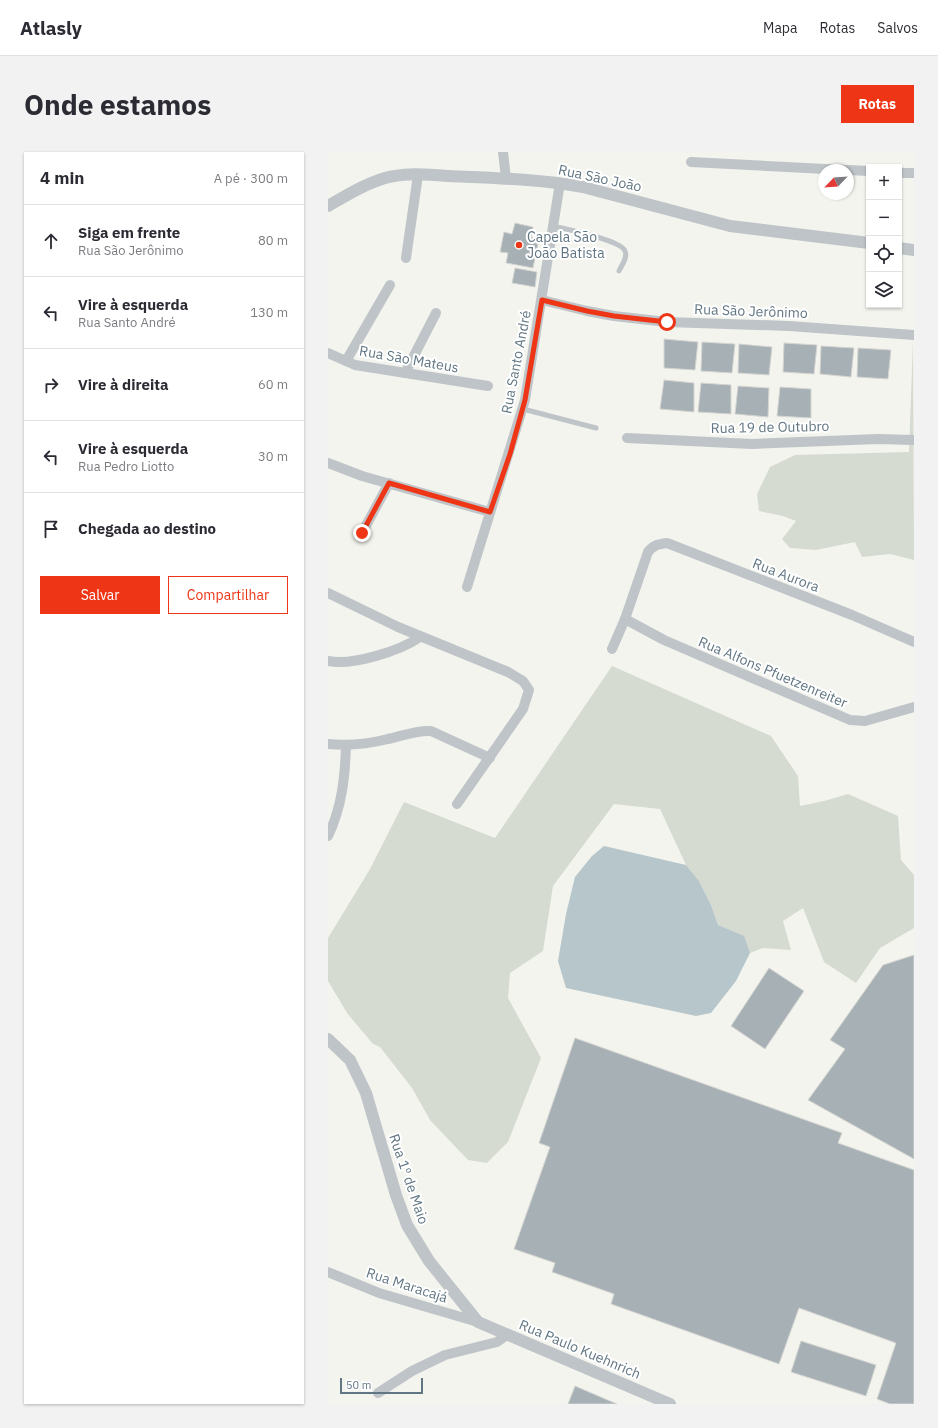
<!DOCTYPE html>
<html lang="pt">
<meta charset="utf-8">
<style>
:root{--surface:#fff;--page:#f2f2f3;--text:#2b2b33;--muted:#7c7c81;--line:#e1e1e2;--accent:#ee3515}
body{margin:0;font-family:"IBM Plex Sans",sans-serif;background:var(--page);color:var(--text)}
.controls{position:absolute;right:12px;top:12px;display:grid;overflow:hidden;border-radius:0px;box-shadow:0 1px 3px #0004}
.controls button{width:36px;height:36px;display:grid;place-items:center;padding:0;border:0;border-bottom:1px solid var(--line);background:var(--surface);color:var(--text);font:20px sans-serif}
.compass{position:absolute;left:490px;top:12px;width:36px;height:36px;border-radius:50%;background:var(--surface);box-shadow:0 1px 3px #0004;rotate:245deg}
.scale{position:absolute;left:12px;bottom:10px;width:83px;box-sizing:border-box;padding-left:4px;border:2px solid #617683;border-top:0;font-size:11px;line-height:14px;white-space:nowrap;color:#617683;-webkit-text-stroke:3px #fff;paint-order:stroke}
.stop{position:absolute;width:12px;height:12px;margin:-9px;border:3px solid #ee3515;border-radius:50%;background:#fff}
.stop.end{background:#ee3515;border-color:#fff;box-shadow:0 1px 4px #0008}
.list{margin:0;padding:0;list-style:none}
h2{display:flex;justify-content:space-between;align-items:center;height:52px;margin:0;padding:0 16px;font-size:17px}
h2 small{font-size:13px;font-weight:400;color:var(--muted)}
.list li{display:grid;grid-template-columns:26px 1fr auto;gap:12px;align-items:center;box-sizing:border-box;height:72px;padding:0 16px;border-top:1px solid var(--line)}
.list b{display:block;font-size:15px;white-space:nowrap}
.list p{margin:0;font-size:13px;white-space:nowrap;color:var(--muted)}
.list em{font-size:13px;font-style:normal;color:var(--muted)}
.actions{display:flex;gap:8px;padding:12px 16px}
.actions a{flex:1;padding:9px 0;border:1px solid var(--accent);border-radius:0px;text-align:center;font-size:14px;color:var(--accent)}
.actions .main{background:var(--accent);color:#fff}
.icon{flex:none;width:22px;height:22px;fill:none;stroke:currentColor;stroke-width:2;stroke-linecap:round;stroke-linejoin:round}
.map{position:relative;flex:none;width:586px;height:1252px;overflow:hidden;border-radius:0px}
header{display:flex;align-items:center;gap:24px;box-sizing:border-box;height:56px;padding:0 20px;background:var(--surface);border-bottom:1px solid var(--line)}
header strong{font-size:19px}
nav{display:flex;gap:22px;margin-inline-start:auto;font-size:14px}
.intro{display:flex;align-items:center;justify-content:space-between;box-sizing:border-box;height:96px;padding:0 24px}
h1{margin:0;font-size:28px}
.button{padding:10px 18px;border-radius:0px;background:var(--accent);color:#fff;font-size:14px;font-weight:700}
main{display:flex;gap:24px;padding:0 24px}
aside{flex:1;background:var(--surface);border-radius:0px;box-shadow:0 1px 3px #0004}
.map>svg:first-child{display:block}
.green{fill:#d5dbd0}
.water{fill:#b7c6ca}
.building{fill:#a7b1b5;stroke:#d5d5d2}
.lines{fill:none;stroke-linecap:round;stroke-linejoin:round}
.service{stroke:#bec4c7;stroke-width:5}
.minor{stroke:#bec4c7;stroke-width:10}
.tertiary{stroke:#bec4c7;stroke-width:12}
.route{stroke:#ee3515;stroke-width:5}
.poi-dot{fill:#ee3515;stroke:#fff;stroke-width:1.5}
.labels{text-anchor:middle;stroke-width:4;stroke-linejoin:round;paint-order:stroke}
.street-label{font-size:14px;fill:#617683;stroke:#fff}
.poi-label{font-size:14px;fill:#617683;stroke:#fff;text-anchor:start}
</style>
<header>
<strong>Atlasly</strong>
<nav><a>Mapa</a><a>Rotas</a><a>Salvos</a></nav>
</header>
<div class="intro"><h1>Onde estamos</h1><a class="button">Rotas</a></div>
<main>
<aside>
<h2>4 min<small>A pé · 300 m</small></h2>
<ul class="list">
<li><svg class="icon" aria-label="ahead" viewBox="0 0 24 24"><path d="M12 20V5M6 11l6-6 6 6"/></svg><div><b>Siga em frente</b><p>Rua São Jerônimo</p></div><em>80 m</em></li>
<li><svg class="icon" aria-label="left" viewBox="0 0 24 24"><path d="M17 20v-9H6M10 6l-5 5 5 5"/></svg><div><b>Vire à esquerda</b><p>Rua Santo André</p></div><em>130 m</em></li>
<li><svg class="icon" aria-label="right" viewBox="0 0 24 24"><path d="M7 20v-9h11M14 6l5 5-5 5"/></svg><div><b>Vire à direita</b></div><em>60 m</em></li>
<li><svg class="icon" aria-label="left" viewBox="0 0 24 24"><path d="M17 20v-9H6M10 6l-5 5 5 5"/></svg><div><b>Vire à esquerda</b><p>Rua Pedro Liotto</p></div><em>30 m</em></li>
<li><svg class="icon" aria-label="arrive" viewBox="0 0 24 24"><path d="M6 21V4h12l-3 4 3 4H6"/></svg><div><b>Chegada ao destino</b></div></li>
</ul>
<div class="actions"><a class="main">Salvar</a><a>Compartilhar</a></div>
</aside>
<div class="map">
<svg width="586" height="1252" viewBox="0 0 586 1252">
<rect width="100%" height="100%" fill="#f4f4ef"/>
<g class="green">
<path d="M585 188 586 408 562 402 534 405 527 390 488 398 462 396 454 387 468 369 455 364 431 359 429 342 442 315 467 303 581 300Z"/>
<path d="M284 514 443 584 470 624 472 654 496 649 520 642 570 664 573 708 586 723V776L552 796 528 831 496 810 475 756 455 769 463 798 435 796 422 801 412 783 390 773 383 753 371 729 358 713 332 657 286 652 225 734 215 799 182 821 180 846 213 906 180 990 159 1011 140 1008 102 968 84 936 52 895 45 892 19 861 0 829V786L42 717 76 650 167 686Z"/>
</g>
<path class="water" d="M276 694 358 713 371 729 383 753 390 773 416 784 422 801 408 829 383 861 368 864 238 836 230 809 238 762 247 725 264 704Z"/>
<g class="building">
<path d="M187 71 205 75 203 85 211 87 205 116 178 111 180 101 172 100 176 80 184 82Z"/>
<path d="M187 116 209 120 207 135 184 131Z"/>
<path d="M336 187 370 190 367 218 336 216Z"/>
<path d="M374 190 407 192 404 221 373 219Z"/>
<path d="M456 191 489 193 486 222 455 220Z"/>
<path d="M411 192 444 195 441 223 410 221Z"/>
<path d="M493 194 526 196 523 225 492 222Z"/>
<path d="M530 196 563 198 560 227 529 225Z"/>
<path d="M336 228 366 231V260L332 257Z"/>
<path d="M373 231 403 233V262L370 260Z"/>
<path d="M410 234 441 236 440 265 407 262Z"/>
<path d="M452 235 483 237V266L449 264Z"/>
<path d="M586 803V1007L480 948 517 897 502 888 555 813Z"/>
<path d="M441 816 476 839 437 897 403 874Z"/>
<path d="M247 886 514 981 510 991 586 1018V1252H562L549 1247 568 1191 471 1156 451 1212 283 1152 286 1142 224 1120 227 1111 186 1097 222 995 211 991Z"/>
<path d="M473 1189 548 1213 538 1244 463 1220Z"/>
<path d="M247 1234 289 1252H240Z"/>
</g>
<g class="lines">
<g class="service">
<path d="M225 74C237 77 293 88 297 99 300 105 294 113 291 119"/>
<path d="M195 257 268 276"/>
</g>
<g class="minor">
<path d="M175 0 178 26"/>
<path d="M363 10 517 18"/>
<path d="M520 18 541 19"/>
<path d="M571 21H586"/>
<path d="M78 106 90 23"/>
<path d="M214 148 259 159 286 164 339 170 461 174 586 183"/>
<path d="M0 201 27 213 160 234"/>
<path d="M18 209 62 133"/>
<path d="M77 221 108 161"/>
<path d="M299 286 424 292 550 287 586 288"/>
<path d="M0 311 34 324 162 360"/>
<path d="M34 381 61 331"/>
<path d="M139 435 197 248 232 31"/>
<path d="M0 441 70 475 180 520 195 529 201 538 195 557 129 652"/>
<path d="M297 467 336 488 522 568 537 569 586 555"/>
<path d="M284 497 297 467 320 400C325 393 331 392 339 391L524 463 586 490"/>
<path d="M0 509C24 514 72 499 92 485"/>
<path d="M0 592C20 594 40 592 60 587 74 584 88 578 103 579L162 606"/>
<path d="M0 684C14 655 17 625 18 594"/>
<path d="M0 1120 51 1141 150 1170"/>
<path d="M50 1241 84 1219 117 1203 169 1190 180 1182"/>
</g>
<g class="tertiary">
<path d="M0 54C19 43 37 32 57 26 77 20 100 23 121 24 166 26 210 27 255 35L402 74 541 91"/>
<path d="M571 96 586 98"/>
<path d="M0 887 22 908 38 941 68 1043 79 1073 101 1109 150 1170 342 1252"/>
</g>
</g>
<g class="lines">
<path class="route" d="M34 381 61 331 162 360 182 302 197 248 214 148 259 159 286 164 339 170"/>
</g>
<circle class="poi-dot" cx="191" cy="93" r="4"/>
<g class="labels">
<g class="street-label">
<text transform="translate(272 26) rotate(12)" y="5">Rua São João</text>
<text transform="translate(423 159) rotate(2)" y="5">Rua São Jerônimo</text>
<text transform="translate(81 207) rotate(10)" y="5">Rua São Mateus</text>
<text transform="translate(188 210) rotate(-79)" y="5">Rua Santo André</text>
<text transform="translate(442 275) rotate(-1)" y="5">Rua 19 de Outubro</text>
<text transform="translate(458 423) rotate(21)" y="5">Rua Aurora</text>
<text transform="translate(445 520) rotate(23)" y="5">Rua Alfons Pfuetzenreiter</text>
<text transform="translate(81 1027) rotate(71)" y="5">Rua 1º de Maio</text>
<text transform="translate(79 1133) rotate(18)" y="5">Rua Maracajá</text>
<text transform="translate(252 1197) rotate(23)" y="5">Rua Paulo Kuehnrich</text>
</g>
<g class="poi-label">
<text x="199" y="90">Capela São<tspan x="199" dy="16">João Batista</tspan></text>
</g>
</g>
</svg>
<div class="controls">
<button>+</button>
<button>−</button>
<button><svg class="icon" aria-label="locate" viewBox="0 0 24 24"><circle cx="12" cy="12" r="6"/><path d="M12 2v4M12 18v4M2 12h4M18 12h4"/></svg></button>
<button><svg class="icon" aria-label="layers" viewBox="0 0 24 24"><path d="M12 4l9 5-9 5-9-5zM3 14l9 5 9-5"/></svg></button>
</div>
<svg class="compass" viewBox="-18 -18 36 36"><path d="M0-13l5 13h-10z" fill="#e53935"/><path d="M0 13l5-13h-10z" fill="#7c7c81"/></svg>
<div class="scale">50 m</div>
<div class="stop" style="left:339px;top:170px"></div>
<div class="stop end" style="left:34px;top:381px"></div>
</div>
</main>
